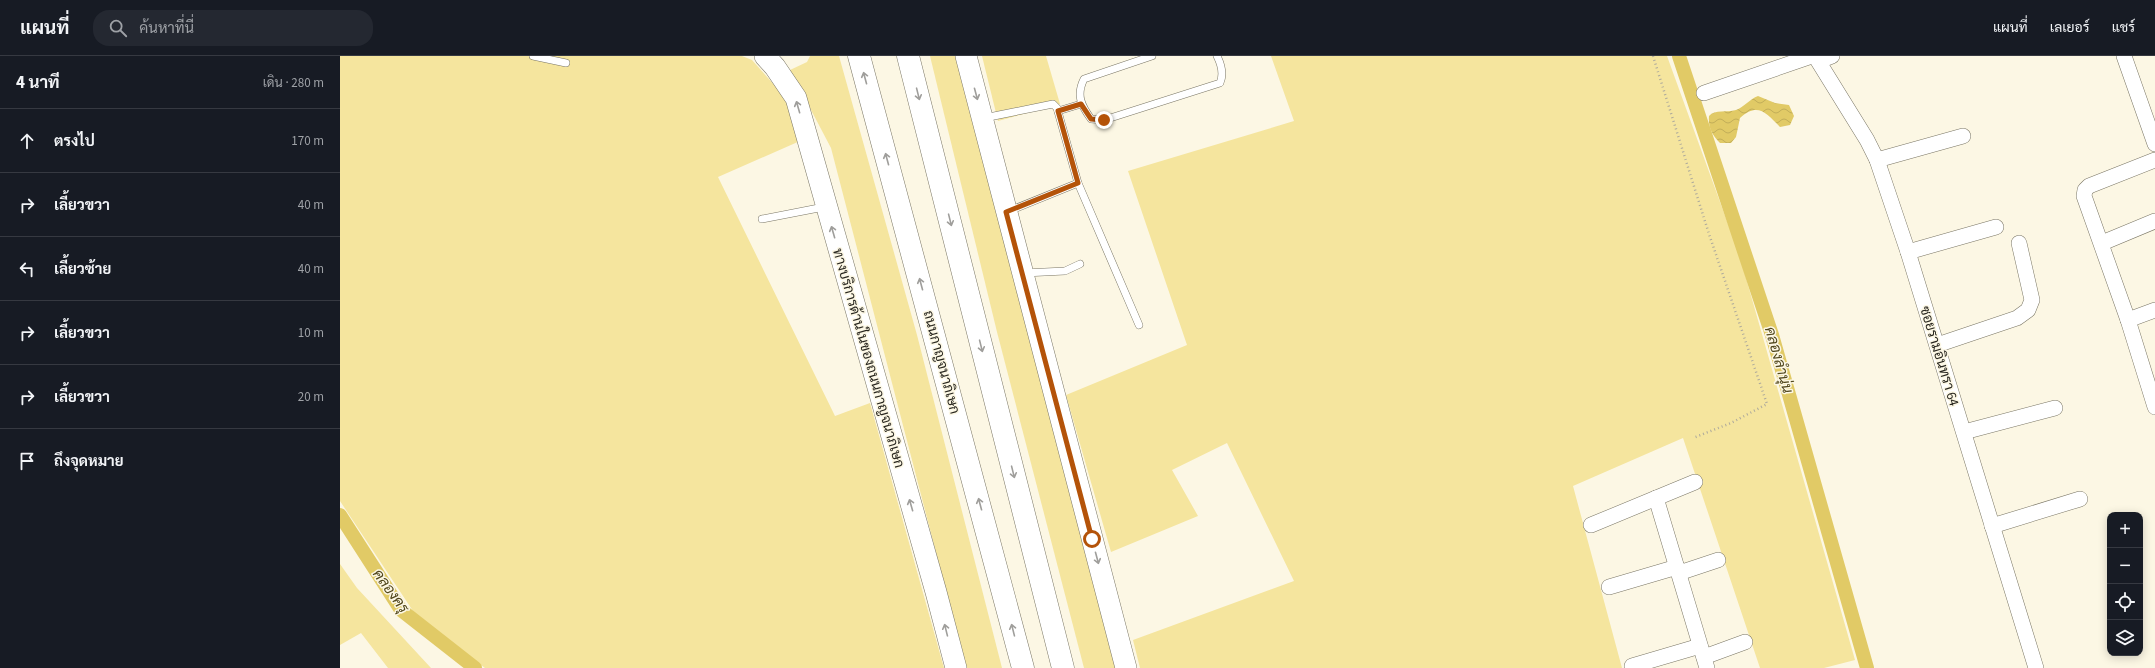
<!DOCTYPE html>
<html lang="th">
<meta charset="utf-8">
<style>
:root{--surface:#171b24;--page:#242831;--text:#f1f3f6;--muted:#9ea1a6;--line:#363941}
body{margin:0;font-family:"Source Sans 3",Sarabun,sans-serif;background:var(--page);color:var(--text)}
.controls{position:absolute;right:12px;bottom:12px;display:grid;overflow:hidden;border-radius:8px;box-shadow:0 2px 10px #0003}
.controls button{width:36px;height:36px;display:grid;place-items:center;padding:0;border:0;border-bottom:1px solid var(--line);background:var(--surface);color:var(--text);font:20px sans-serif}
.stop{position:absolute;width:12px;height:12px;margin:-9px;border:3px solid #b45309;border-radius:50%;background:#fff}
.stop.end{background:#b45309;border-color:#fff;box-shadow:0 1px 4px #0008}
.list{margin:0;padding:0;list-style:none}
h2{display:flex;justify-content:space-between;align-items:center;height:52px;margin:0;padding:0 16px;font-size:17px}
h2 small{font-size:13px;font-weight:400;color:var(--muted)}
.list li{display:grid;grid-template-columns:26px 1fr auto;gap:12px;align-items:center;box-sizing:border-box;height:64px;padding:0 16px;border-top:1px solid var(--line)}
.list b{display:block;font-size:15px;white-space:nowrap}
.list em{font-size:13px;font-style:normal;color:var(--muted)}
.icon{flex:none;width:22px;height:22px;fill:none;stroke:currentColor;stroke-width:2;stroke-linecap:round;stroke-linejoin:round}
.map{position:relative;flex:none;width:1815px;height:612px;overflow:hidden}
header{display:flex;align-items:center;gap:24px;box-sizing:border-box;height:56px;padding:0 20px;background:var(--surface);border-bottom:1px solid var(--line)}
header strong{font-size:19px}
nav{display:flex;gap:22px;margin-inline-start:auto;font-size:14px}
.search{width:280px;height:36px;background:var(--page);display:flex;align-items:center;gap:10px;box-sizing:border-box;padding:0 14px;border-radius:16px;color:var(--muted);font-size:15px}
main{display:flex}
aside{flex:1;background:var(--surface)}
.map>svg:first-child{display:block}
.grass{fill:#f5e59e}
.water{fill:url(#water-waves)}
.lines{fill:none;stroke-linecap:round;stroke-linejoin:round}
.canal{stroke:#e1ca66;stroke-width:14}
.lane-casing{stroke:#7a7665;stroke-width:8}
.street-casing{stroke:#7a7665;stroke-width:16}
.secondary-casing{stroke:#7a7665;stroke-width:22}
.highway-casing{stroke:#7a7665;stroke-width:23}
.path{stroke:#aeaa9c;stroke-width:2.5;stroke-dasharray:1 3;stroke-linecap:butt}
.lane{stroke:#fff;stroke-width:7}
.street{stroke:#fff;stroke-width:15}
.secondary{stroke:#fff;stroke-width:21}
.highway{stroke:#fff;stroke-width:22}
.oneway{stroke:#9f9e9b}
.route{stroke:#b45309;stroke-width:5}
.labels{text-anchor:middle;stroke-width:3;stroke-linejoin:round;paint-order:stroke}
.street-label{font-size:14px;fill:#292720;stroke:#fcf7e4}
.water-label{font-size:15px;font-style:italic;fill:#50461c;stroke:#fcf7e4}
</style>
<header>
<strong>แผนที่</strong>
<div class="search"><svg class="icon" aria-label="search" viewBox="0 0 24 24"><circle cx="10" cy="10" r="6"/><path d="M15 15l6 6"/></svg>ค้นหาที่นี่</div>
<nav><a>แผนที่</a><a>เลเยอร์</a><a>แชร์</a></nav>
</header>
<main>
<aside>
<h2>4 นาที<small>เดิน · 280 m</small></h2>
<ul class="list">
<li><svg class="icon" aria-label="ahead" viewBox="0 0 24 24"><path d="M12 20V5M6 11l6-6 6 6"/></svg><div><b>ตรงไป</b></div><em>170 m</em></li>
<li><svg class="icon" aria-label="right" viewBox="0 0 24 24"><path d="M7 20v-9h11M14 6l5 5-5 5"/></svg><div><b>เลี้ยวขวา</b></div><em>40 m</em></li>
<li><svg class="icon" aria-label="left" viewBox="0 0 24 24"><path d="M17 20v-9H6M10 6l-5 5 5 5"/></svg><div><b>เลี้ยวซ้าย</b></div><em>40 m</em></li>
<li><svg class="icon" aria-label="right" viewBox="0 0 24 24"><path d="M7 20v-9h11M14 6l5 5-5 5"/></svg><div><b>เลี้ยวขวา</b></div><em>10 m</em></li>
<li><svg class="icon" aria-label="right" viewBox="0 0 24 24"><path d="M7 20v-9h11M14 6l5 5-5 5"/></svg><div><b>เลี้ยวขวา</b></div><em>20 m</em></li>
<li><svg class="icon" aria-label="arrive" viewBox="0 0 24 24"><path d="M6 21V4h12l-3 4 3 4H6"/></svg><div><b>ถึงจุดหมาย</b></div></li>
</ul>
</aside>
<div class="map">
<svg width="1815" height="612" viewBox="0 0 1815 612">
<defs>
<pattern id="water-waves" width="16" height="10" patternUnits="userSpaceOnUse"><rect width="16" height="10" fill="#e1ca66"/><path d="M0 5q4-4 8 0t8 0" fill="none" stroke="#c1ae58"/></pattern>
</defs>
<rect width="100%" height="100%" fill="#fcf7e4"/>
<g class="grass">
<path d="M0 0H402L412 4 444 40 460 85 378 121 495 360 530 347 604 612H145L75 558 0 445Z"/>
<path d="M470 0H499L577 279 662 612H626L491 92 450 14 467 6Z"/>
<path d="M590 0H622L779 612H744L657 276Z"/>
<path d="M642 0H706L720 48 658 65Z"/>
<path d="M931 0H1327L1400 201 1515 604 1484 612H1420L1343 382 1233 430 1282 612H800L793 584 954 525 887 387 832 414 858 460 771 496 726 339 847 289 788 115 954 65Z"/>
<path d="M0 508 17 532 91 612H48L21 577 0 589Z"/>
</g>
<path class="water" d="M1418 40 1435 47 1449 49 1454 60 1450 69 1440 71C1426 57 1418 46 1400 62L1396 81 1391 87H1380C1372 79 1368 71 1369 60 1375 53 1387 57 1396 54 1404 51 1410 43 1418 40Z"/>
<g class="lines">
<g class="canal">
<path d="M1339 0 1432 279 1527 612"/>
<path d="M0 459 61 554 135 612"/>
</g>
<defs>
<g id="lane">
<path d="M193 0 226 7"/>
<path d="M812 0 744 23C736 39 741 49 751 63L764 64 880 27C884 18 881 8 877 0"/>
<path d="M718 55 741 48"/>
<path d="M644 62 713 48 717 52 738 127 669 155"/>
<path d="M738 127 799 269"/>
<path d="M422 163 484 151"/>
<path d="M684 217 725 215 740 208"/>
</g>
<g id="street">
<path d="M1475 0 1527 84 1537 104 1568 196 1696 612"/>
<path d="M1784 0 1815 88"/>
<path d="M1479 5 1492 0"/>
<path d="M1364 37 1472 0"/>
<path d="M1537 104 1623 80"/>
<path d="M1815 104 1749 130 1745 134 1744 140 1788 264 1815 351"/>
<path d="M1762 187 1815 165"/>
<path d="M1568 196 1656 171"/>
<path d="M1788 264 1815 254"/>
<path d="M1597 289 1677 262 1688 254 1692 244 1679 187"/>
<path d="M1624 376 1715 352"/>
<path d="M1316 442 1367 612"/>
<path d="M1251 469 1355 426"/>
<path d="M1652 470 1740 443"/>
<path d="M1339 517 1378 504"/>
<path d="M1269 531 1337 511"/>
<path d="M1364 601 1405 586"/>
<path d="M1292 610 1360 590"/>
</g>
<g id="secondary">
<path d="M425 0 435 11 456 42 596 536 616 612"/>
<path d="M626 0 786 612"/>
</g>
<g id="highway">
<path d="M519 0 683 612"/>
<path d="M568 0 723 612"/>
</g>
</defs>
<use href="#lane" class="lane-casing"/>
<use href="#street" class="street-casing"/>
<use href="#secondary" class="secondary-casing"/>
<use href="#highway" class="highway-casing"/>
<path class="path" d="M1313 0 1369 178 1427 348 1391 367 1353 382"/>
<use href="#lane" class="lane"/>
<use href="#street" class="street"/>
<use href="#secondary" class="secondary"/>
<use href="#highway" class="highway"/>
</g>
<defs><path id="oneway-shaft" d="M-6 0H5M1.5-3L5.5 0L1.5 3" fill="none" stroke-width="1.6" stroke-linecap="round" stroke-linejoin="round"/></defs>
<g class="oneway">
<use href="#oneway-shaft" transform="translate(525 22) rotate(-105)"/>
<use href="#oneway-shaft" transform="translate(578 38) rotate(76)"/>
<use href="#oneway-shaft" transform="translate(636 38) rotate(75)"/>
<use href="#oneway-shaft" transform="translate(458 51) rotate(-106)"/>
<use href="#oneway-shaft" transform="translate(547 103) rotate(-105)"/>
<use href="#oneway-shaft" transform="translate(610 164) rotate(76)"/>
<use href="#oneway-shaft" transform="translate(493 176) rotate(-106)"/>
<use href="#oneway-shaft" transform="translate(581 228) rotate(-105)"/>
<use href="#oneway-shaft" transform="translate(641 290) rotate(76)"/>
<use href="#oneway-shaft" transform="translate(673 416) rotate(76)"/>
<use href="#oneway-shaft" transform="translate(640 448) rotate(-105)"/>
<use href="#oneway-shaft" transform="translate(571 449) rotate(-106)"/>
<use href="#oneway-shaft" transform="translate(757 502) rotate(75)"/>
<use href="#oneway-shaft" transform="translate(606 574) rotate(-104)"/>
<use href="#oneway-shaft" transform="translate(673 574) rotate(-104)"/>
</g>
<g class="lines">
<path class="route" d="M752 483 666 156 738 127 718 55 741 48 751 63 764 64"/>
</g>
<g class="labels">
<g class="street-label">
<text transform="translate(1600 300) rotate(73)" y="5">ซอยรามอินทรา 64</text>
<text transform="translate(529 302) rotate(74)" y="5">ทางบริการด้านในของถนนกาญจนาภิเษก</text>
<text transform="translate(602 306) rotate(75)" y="5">ถนนกาญจนาภิเษก</text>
</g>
<g class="water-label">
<text transform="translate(1439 304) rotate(74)" y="5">คลองลำนุ่น</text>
<text transform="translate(51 535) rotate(54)" y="5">คลองครุ</text>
</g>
</g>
</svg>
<div class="controls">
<button>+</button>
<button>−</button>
<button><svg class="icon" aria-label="locate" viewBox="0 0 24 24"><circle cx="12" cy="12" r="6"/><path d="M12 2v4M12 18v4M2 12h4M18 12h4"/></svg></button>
<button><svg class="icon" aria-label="layers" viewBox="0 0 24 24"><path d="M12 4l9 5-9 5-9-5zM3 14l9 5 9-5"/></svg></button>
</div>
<div class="stop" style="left:752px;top:483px"></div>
<div class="stop end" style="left:764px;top:64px"></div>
</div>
</main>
